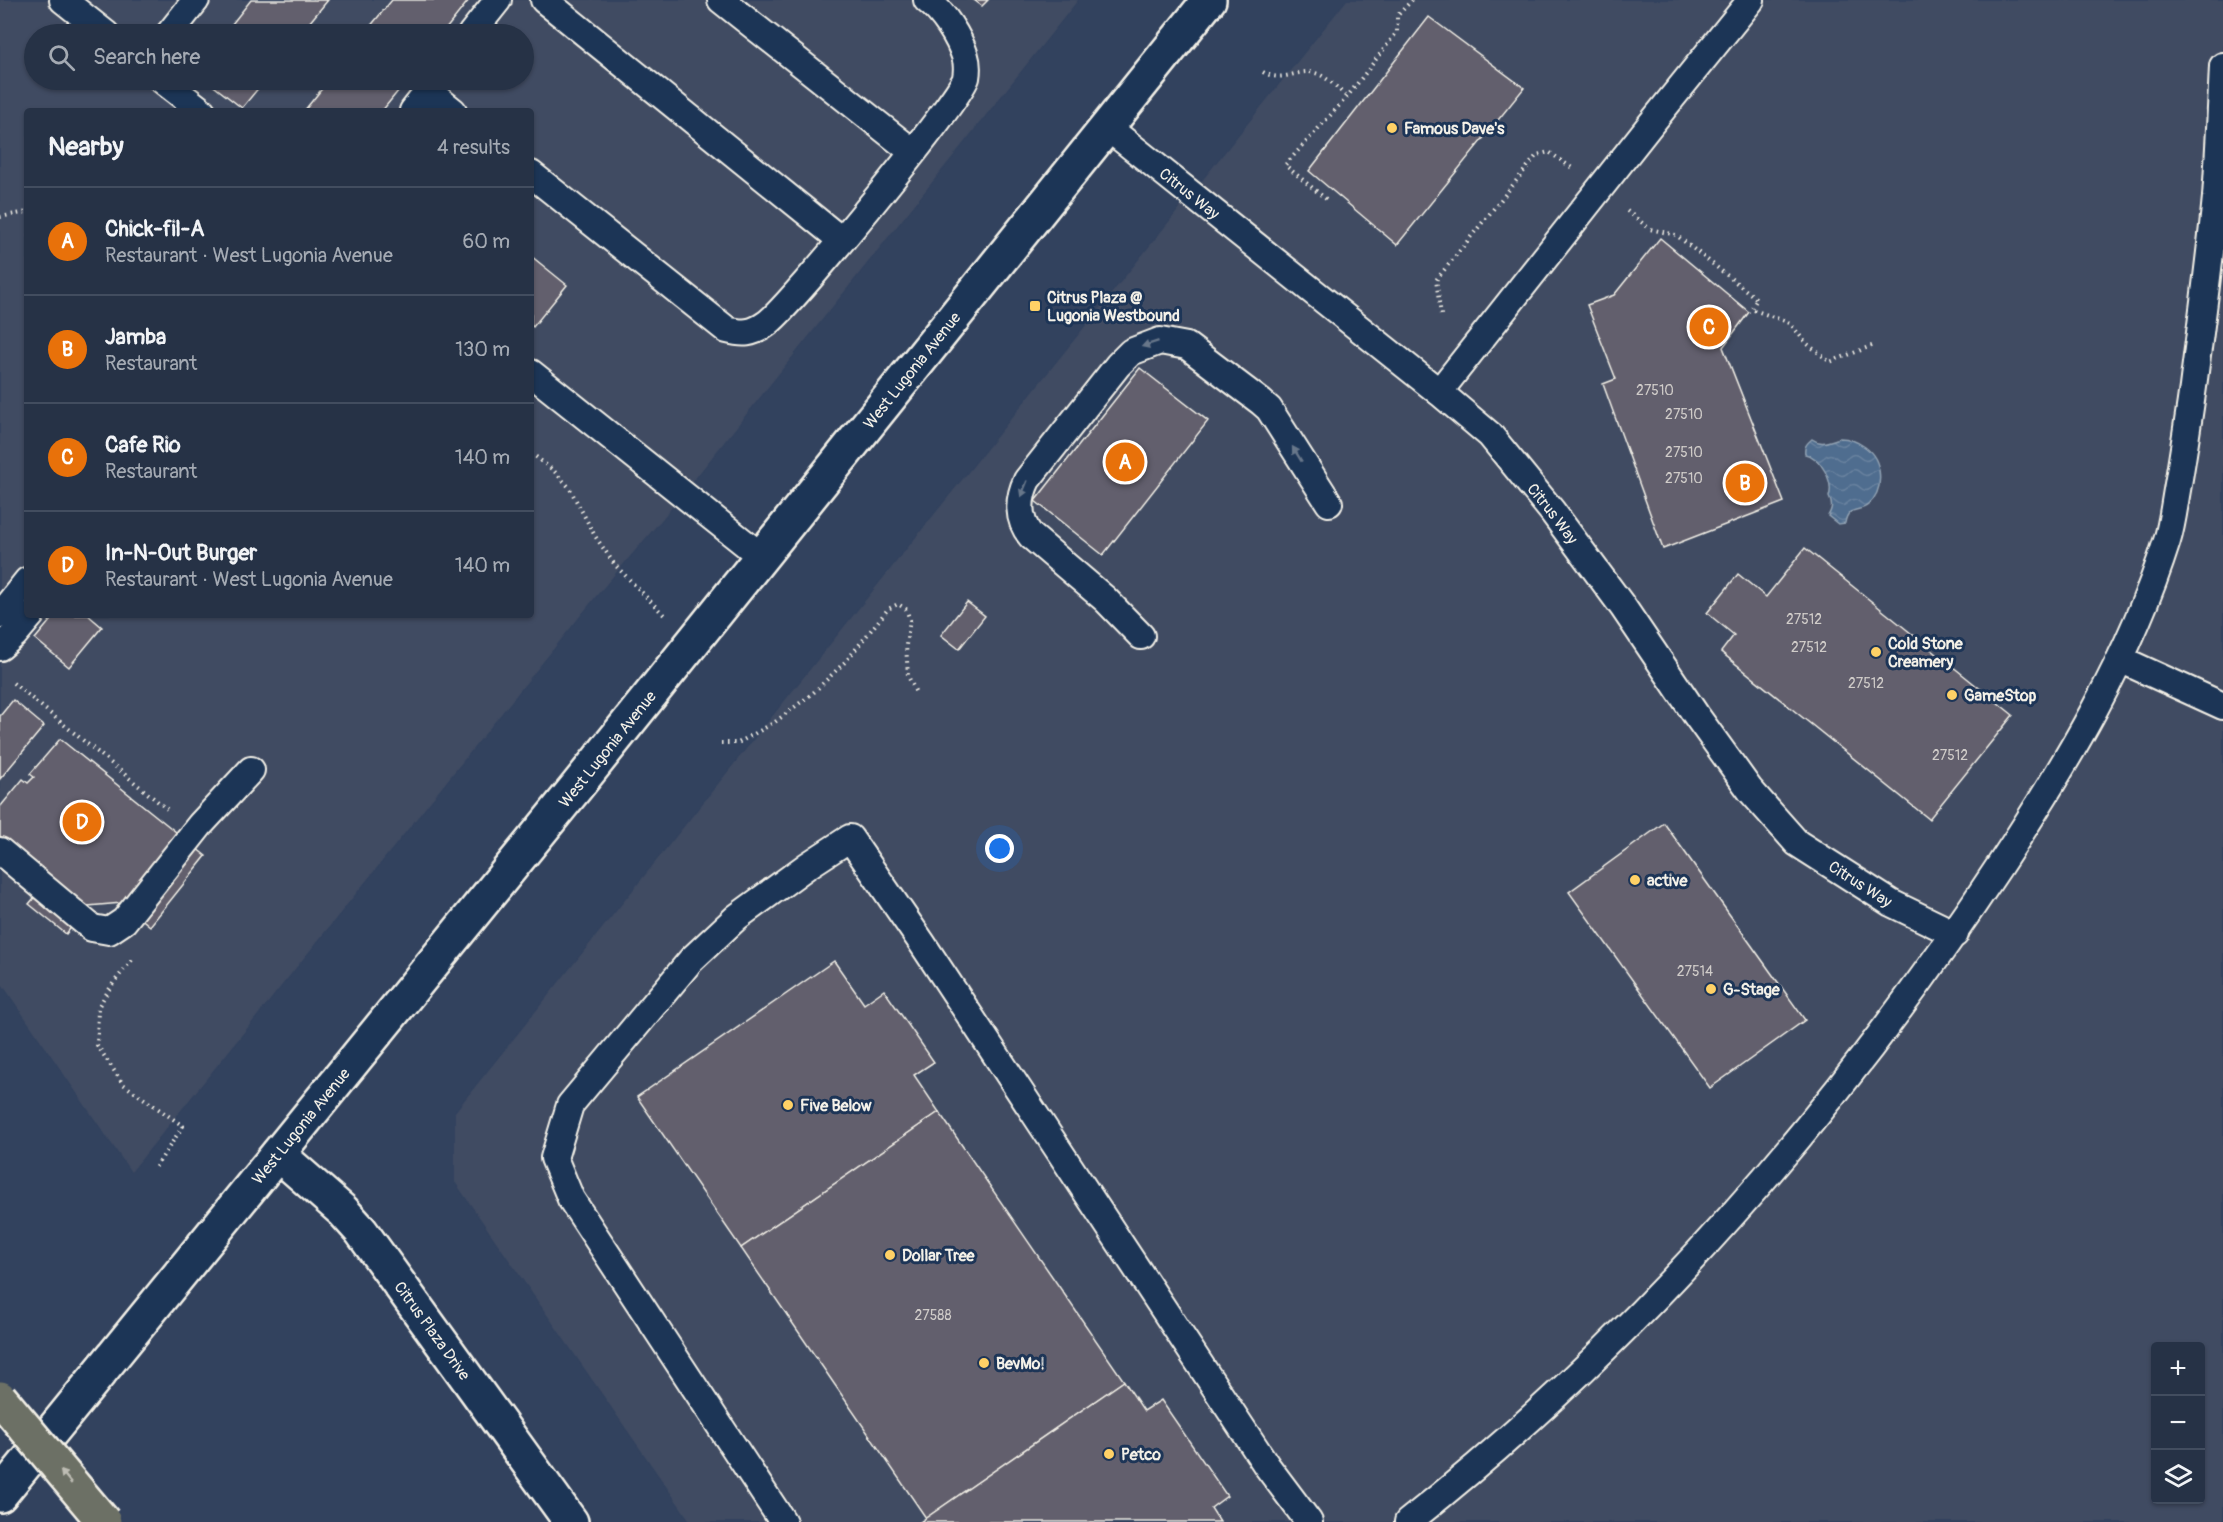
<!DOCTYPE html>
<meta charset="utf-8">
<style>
:root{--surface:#263246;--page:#2e3a4d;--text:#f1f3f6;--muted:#a4aab3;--line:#424d5f;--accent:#95b2f1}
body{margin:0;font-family:Pangolin,sans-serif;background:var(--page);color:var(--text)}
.controls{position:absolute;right:18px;bottom:18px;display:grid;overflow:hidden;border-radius:6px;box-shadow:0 2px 4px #0004}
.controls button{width:54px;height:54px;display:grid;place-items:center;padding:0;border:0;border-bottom:2px solid var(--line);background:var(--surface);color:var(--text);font:30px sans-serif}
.you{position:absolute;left:1000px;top:849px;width:21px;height:21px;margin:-15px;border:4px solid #fff;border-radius:50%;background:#1a73e8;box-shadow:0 0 0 9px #1a73e833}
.badge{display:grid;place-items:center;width:39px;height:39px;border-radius:50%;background:var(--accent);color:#fff;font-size:20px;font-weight:700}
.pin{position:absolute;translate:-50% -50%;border:3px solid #fff;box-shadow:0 2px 6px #0006}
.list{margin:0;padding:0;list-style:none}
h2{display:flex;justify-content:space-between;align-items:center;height:78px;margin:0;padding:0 24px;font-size:26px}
h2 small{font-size:20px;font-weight:400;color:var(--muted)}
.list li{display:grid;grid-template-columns:39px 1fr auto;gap:18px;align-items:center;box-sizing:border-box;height:108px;padding:0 24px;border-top:2px solid var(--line)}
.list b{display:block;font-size:22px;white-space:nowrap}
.list p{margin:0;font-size:20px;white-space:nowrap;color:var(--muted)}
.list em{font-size:20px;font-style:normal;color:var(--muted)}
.icon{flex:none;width:33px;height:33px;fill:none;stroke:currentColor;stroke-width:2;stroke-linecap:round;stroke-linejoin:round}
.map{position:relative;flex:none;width:2223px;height:1522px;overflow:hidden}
.search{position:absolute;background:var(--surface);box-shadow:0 2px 4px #0004;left:24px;top:24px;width:510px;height:66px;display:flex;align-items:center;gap:15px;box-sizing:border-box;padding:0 21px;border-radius:33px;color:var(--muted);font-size:22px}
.panel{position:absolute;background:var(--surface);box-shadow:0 2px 4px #0004;left:24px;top:108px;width:510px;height:510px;border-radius:6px}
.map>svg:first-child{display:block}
.built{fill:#404b62;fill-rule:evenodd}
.water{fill:url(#water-waves);stroke:#91a2b3;stroke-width:1.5}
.building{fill:#625f6d;stroke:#f4f1e8;stroke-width:1.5}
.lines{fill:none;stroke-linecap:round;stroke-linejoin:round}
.lane-casing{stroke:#f4f1e8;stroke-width:30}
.secondary-casing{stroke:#f4f1e8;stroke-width:38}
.path{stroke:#f4f1e8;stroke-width:4;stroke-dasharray:1.5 4.5;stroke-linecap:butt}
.lane{stroke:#1d3557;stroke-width:26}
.secondary{stroke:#1d3557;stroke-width:33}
.highway-bridge-casing{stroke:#f4f1e8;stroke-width:38;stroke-linecap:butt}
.highway-bridge{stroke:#6c7065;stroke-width:33}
.oneway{fill:#68778a}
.oneway2{fill:#bebdb4}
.poi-dot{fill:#ffd166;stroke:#1d3557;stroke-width:2}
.labels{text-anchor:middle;stroke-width:6;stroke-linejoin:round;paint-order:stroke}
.number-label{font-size:14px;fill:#d0ccc9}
.poi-label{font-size:16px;font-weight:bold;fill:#f4f1e8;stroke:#1d3557;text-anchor:start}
.street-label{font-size:16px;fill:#f4f1e8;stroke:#1d3557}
</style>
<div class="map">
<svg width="2223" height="1522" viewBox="0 0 2223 1522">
<defs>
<pattern id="water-waves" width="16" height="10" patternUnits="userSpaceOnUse" patternTransform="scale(1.5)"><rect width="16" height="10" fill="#4f6d8f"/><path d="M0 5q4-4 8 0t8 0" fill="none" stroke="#69829f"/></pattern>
</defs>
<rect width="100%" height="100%" fill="#32425e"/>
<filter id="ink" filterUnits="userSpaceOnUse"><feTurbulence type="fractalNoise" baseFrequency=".0167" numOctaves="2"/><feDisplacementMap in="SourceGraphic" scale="12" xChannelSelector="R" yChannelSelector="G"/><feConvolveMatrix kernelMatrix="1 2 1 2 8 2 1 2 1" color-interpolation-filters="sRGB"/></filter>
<g filter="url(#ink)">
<g class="built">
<path d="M0 0H1078L668 512 597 595 131 1172 0 981ZM34 34H524V80H34ZM27 111H531V615H27Z"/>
<path d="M1347 0H2223V1522H691L455 1182V1112ZM2156 1346H2200V1500H2156Z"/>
</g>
<path class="water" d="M1840 438C1848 438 1858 442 1865 447 1883 460 1885 490 1868 505 1859 513 1848 505 1845 523L1838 524 1828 516C1832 509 1833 505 1829 497 1834 482 1821 457 1805 454 1804 447 1806 444 1812 439 1822 446 1829 441 1840 438Z"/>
<g class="building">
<path d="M251 0H328L300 34H224Z"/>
<path d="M392 0H469L442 34H364Z"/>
<path d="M974 0H988L982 6Z"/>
<path d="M1429 17 1524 88 1397 245 1309 171Z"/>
<path d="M206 80H265L242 108Z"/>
<path d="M329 80H407L382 111H304Z"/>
<path d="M1660 238 1749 312 1723 347 1784 502 1663 549 1603 384 1616 379 1587 305 1614 295Z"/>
<path d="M531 256 567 285 533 327 531 325Z"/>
<path d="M1140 368 1208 421 1103 555 1035 501Z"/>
<path d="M1805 548 2013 715 1929 819 1721 652 1734 635 1707 613 1738 574 1766 597Z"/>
<path d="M967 602 985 616 959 649 941 635Z"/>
<path d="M55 615H88L102 627 69 667 35 639Z"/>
<path d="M13 700 44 726 0 779V716Z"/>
<path d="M60 739 206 856 150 926 122 903 88 906 66 934 29 904 51 878 0 836V807L23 779 28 783 34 777 30 774Z"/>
<path d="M1664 823 1805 1020 1710 1088 1569 892Z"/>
<path d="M834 961 864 1004 884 990 934 1062 914 1075 939 1112 741 1248 637 1097Z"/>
<path d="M939 1112 1124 1381 926 1518 741 1248Z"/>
<path d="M1124 1381 1144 1411 1161 1400 1227 1496 1211 1508 1220 1522H920Z"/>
</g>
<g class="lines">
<defs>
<g id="lane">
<path d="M63 0 106 34"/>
<path d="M544 0 841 240"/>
<path d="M721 0 913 152"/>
<path d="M169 34 196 0"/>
<path d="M471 34 498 0"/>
<path d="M162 80 202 111"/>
<path d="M428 91 453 111"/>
<path d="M413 111 437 80"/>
<path id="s1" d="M1107 127 1439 392 1490 435 1552 511 1623 607 1696 715 1750 790 1797 843 1891 903 1955 934"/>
<path d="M531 174 727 330C743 334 752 334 766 324 787 311 964 95 966 78 967 72 967 62 965 56 959 37 943 12 927 0"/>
<path d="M531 373 762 557"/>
<path d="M1439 392 1650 125 1751 0"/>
<path d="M0 615 27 581"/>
<path d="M1141 636 1105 599 1031 536C1017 519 1018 499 1027 480L1118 365 1131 352 1160 341 1187 346 1261 402 1269 409 1329 503"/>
<path d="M0 647 14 635 31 615"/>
<path d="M2122 660 2223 706"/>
<path d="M0 851 92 928 109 931 124 921 200 825 251 770"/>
<path d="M783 1522 571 1199 554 1158 570 1105 691 960 737 917 807 866 850 838 922 943 1267 1466 1309 1522"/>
<path d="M1408 1522C1640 1339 1838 1111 2000 865 2067 763 2130 658 2167 541 2172 525 2174 507 2177 490 2183 456 2188 422 2193 387 2201 324 2210 260 2216 197 2219 154 2221 110 2223 66"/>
</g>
<g id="secondary">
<path id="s2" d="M278 1154 343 1211 361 1231 571 1522"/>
<path id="s3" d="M0 1495 578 785 1209 0"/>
</g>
</defs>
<use href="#lane" class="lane-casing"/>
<use href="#secondary" class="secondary-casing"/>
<g class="path">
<path d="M1263 72C1283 84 1297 68 1315 73 1327 76 1338 89 1347 97"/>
<path d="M1326 199 1285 165 1347 97 1397 32V16L1412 0"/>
<path d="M1627 211 1650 229 1676 235 1757 299 1751 309 1790 323 1805 342 1830 362 1874 345"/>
<path d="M0 217 27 212"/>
<path d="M1441 315 1436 280 1537 155 1549 152 1572 168"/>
<path d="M531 453 554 471 569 487 595 536 615 565 664 615"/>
<path d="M13 683 167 809"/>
<path d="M721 743H738L775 722 813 693 847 660 888 609 898 604 906 609 910 620 906 645 908 676 917 695"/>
<path d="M132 960 114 982 98 1007 97 1045 123 1084 183 1126 155 1168"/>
</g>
<use href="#lane" class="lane"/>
<use href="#secondary" class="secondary"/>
<defs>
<path id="highway-bridge" d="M0 1398 104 1522"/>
</defs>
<use href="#highway-bridge" class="highway-bridge-casing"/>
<use href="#highway-bridge" class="highway-bridge"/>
</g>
<defs><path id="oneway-solid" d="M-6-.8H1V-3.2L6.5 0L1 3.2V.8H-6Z" transform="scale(1.5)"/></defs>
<g class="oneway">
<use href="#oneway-solid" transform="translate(1150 344) rotate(162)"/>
<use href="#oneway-solid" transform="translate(1297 454) rotate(-122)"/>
<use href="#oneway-solid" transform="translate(1024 489) rotate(112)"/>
</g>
<use class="oneway2" href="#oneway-solid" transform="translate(66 1477) rotate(-130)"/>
</g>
<g class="poi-dot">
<circle cx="1392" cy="128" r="6"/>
<rect x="1029" y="300" width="12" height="12" rx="3"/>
<circle cx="1876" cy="652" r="6"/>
<circle cx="1952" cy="695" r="6"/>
<circle cx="1635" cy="880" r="6"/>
<circle cx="1711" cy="989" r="6"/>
<circle cx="788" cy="1105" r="6"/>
<circle cx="890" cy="1255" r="6"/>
<circle cx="984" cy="1363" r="6"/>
<circle cx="1109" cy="1454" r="6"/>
</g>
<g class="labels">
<g class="number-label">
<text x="1655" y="395">27510</text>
<text x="1684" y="419">27510</text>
<text x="1684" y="457">27510</text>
<text x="1684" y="483">27510</text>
<text x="1804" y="624">27512</text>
<text x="1809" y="652">27512</text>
<text x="1866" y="688">27512</text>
<text x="1950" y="760">27512</text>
<text x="1695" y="976">27514</text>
<text x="933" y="1320">27588</text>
</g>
<g class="poi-label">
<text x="1404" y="134">Famous Dave's</text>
<text x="1047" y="303">Citrus Plaza @<tspan x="1047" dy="18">Lugonia Westbound</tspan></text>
<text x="1888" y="649">Cold Stone<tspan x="1888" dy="18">Creamery</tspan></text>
<text x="1964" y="701">GameStop</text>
<text x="1647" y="886">active</text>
<text x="1723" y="995">G-Stage</text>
<text x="800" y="1111">Five Below</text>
<text x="902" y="1261">Dollar Tree</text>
<text x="996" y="1369">BevMo!</text>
<text x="1121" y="1460">Petco</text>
</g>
<g class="street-label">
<text dy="6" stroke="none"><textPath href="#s1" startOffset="106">Citrus Way</textPath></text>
<text dy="6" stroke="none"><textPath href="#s3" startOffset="1448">West Lugonia Avenue</textPath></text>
<text dy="6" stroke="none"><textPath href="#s1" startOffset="592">Citrus Way</textPath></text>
<text dy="6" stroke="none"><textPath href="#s3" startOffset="962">West Lugonia Avenue</textPath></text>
<text dy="6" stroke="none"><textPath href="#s1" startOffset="1078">Citrus Way</textPath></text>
<text dy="6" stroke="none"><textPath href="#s3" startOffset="476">West Lugonia Avenue</textPath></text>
<text dy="6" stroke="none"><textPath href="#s2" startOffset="236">Citrus Plaza Drive</textPath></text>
</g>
</g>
</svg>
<div class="controls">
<button>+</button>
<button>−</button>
<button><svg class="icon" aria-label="layers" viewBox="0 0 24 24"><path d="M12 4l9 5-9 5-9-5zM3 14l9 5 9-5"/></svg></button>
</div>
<div class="you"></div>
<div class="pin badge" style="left:1125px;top:462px;background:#e8710a">A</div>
<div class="pin badge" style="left:1745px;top:483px;background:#e8710a">B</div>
<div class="pin badge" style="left:1709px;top:327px;background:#e8710a">C</div>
<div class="pin badge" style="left:82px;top:822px;background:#e8710a">D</div>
<div class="search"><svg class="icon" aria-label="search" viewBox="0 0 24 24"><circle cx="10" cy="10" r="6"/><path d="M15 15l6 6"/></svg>Search here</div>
<section class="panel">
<h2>Nearby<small>4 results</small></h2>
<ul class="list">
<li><span class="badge" style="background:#e8710a">A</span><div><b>Chick-fil-A</b><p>Restaurant · West Lugonia Avenue</p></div><em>60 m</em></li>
<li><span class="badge" style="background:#e8710a">B</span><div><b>Jamba</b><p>Restaurant</p></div><em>130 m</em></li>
<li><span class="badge" style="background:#e8710a">C</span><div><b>Cafe Rio</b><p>Restaurant</p></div><em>140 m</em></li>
<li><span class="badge" style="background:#e8710a">D</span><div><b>In-N-Out Burger</b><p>Restaurant · West Lugonia Avenue</p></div><em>140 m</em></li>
</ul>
</section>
</div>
